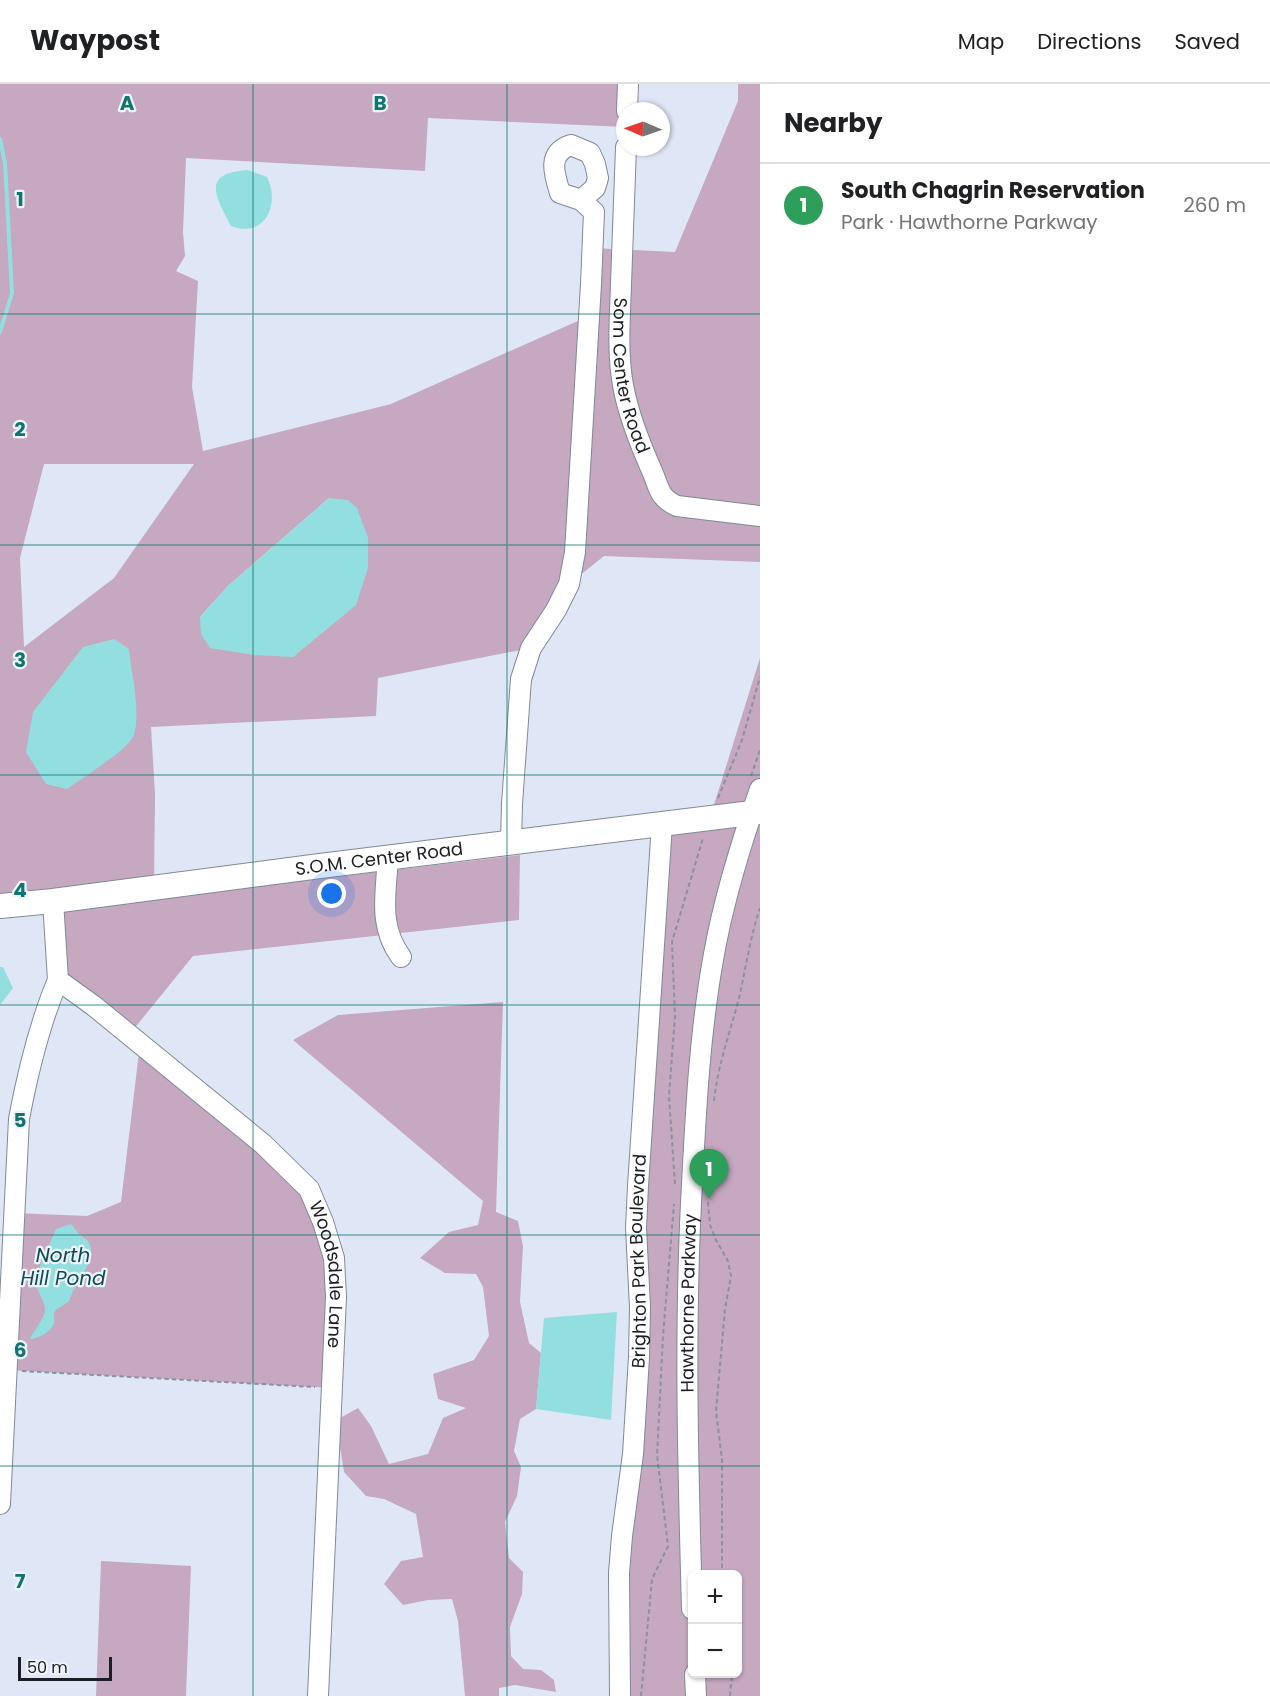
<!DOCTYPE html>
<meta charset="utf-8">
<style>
:root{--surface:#fff;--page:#f6f6f6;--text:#202124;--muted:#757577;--line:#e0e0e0;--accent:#7c3aed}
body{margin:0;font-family:Poppins,sans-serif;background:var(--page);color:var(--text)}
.controls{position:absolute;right:18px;bottom:18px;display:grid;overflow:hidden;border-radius:9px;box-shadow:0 2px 4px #0004}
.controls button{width:54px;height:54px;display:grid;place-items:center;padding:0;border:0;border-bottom:2px solid var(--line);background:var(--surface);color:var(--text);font:30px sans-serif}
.compass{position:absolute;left:616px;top:18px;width:54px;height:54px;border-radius:50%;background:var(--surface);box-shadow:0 2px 4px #0004;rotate:272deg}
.scale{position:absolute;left:18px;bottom:15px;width:94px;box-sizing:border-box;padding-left:6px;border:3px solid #1b1e24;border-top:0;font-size:16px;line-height:21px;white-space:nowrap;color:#1b1e24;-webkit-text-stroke:4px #eff4fe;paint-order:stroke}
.you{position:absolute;left:332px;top:810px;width:21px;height:21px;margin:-15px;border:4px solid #fff;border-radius:50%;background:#1a73e8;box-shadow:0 0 0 9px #1a73e833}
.badge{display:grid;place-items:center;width:39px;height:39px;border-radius:50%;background:var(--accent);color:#fff;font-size:20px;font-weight:700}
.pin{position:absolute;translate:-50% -50px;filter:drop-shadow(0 2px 3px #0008)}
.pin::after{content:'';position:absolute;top:32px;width:21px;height:18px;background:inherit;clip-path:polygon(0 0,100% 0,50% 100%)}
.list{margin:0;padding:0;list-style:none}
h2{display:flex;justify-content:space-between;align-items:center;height:78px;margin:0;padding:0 24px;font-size:26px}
h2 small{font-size:20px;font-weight:400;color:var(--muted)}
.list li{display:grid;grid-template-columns:39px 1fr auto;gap:18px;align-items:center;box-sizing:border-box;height:84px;padding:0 24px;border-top:2px solid var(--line)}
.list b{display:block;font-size:22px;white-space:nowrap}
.list p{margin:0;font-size:20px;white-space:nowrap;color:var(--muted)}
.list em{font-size:20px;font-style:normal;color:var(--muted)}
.map{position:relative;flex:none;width:760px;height:1612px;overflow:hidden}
header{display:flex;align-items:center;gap:36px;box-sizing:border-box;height:84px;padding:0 30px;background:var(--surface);border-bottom:2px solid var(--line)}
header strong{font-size:28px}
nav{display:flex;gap:33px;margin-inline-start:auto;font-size:21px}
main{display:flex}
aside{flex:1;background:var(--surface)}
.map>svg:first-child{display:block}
.green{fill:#c6a8c1;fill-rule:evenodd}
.water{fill:#93dfe0}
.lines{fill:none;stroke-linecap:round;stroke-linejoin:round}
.stream{stroke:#93dfe0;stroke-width:4}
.minor-casing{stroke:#818998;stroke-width:22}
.major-casing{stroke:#818998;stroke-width:26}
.path{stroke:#8b919d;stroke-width:2;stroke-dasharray:4.5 3;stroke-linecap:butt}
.minor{stroke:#fff;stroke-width:20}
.major{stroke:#fff;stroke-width:24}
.grid{fill:none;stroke:#0f766e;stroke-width:1.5;stroke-opacity:0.55}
.labels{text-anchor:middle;stroke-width:4.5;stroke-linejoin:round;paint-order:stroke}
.street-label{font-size:18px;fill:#1b1e24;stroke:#eff4fe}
.water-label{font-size:20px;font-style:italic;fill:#094f50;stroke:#eff4fe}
.grid-label{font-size:20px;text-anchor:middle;font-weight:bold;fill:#0f766e;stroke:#eff4fe;stroke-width:4.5;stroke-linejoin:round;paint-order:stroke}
</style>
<header>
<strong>Waypost</strong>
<nav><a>Map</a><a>Directions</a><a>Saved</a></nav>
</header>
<main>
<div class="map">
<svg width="760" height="1612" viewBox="0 0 760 1612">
<rect width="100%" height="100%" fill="#dfe7f7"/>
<g class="green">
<path d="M0 0H628L625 43 428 34 425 87 186 74 183 148 185 172 176 187 198 197 192 303 203 367 391 320 589 232 592 164 675 168 738 17V0H760V478L604 472 569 500 531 564 378 594 376 632 151 643 155 710 154 804 0 822ZM44 380H194L114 494 24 563 20 474ZM329 414 316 552 293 573 200 533 229 501Z"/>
<path d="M760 574V1612H620L662 740 713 724ZM692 1490H738V1590H692Z"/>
<path d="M520 771 519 836 193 872 129 951 58 896 54 826Z"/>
<path d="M503 918 496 1128 518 1137 523 1162 520 1218 529 1259 541 1269 536 1325 520 1335 514 1367 521 1383 517 1412 505 1438 509 1474 523 1488 522 1510 510 1543 511 1572 523 1585 541 1586 554 1596 556 1608 515 1601 499 1604V1612H465L458 1537 452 1515 428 1516 403 1521 384 1500 401 1477 423 1473 416 1430 384 1415 366 1412 344 1388 339 1357 340 1334 358 1324 371 1342 389 1380 428 1370 443 1334 466 1324 438 1315 433 1290 474 1276 489 1252 483 1203 476 1190 445 1189 420 1174 449 1148 478 1141 483 1117 293 956 338 931Z"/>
<path d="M140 960 263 1060 323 1138 332 1304 7 1286 15 1129 87 1132 121 1118Z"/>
<path d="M101 1477 191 1482 186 1612H96Z"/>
</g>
<g class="water">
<path d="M248 86 267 93C281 121 264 155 231 142 215 112 201 89 248 86Z"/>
<path d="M329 414 348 416 357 424 368 454V484L356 521 293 573 254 571 210 564 201 550 200 533 229 501Z"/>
<path d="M114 555 129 565C131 588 142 632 133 653 127 666 81 695 67 705L46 700 26 668 33 628 83 563Z"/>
<path d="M0 883H3L13 904 0 921Z"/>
<path d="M71 1140 78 1149 87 1156 91 1163C92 1184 75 1199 69 1217 65 1221 56 1224 54 1229 53 1232 55 1236 54 1239 52 1248 37 1255 30 1255 34 1246 41 1239 44 1230 49 1220 36 1210 37 1199 38 1179 49 1163 56 1145Z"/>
<path d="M617 1228 611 1336 536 1325 544 1234Z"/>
</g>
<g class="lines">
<path class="stream" d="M0 55 5 79 12 209 0 248"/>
<defs>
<g id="minor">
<path d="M627 27 628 0"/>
<path id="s1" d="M626 63C624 109 623 154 621 200 620 233 617 268 623 301 628 330 640 360 652 387 660 405 658 413 677 422L760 432"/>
<path d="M511 758 512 720 521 595 531 564 556 526 569 500 575 468 591 200 594 128 581 116 560 109C554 89 547 69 571 61L590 69 595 80 598 94 595 104 581 116"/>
<path d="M388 773C386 810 378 842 401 873"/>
<path id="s2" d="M53 817 58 896 94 922 263 1060 309 1105 323 1138 334 1174 336 1213 318 1612"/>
<path d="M0 1420 19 1035C28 987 39 941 58 896"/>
<path id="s3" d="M692 1525C688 1383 684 1242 692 1100 696 1023 700 946 714 870 724 814 741 759 760 705"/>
<path d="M695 1590 696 1612"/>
<path id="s4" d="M620 1612 619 1489 622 1452 633 1370 639 1273 640 1223 636 1144 638 1102 662 740"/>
</g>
<g id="major">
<path id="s5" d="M0 822 53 817 320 782 760 728"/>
</g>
</defs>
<use href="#minor" class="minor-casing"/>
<use href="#major" class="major-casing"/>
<g class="path">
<path d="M751 692 760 666"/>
<path d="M718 714 742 656 760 593"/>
<path d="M714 1017C718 980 730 949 739 914 746 884 750 853 760 824"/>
<path d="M675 1100 669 1012 675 932 672 858 703 754"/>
<path d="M708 1118 710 1141 716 1156 728 1177 731 1192 725 1225 716 1327 722 1376V1490"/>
<path d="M22 1287 315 1303"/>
<path d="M641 1612 652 1495 668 1462 657 1371 663 1252 674 1120"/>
<path d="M730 1612 732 1590"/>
</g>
<use href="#minor" class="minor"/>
<use href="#major" class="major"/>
</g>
<path class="grid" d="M253 0V1612M507 0V1612M0 230H760M0 461H760M0 691H760M0 921H760M0 1151H760M0 1382H760"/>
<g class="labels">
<g class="street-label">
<text dy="6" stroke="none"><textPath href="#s1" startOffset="230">Som Center Road</textPath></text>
<text dy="6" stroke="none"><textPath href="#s5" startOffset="382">S.O.M. Center Road</textPath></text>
<text dy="6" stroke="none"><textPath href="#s4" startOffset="436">Brighton Park Boulevard</textPath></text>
<text dy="6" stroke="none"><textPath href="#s2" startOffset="495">Woodsdale Lane</textPath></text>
<text dy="6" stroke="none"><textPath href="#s3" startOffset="306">Hawthorne Parkway</textPath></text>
</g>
<g class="water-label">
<text x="63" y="1178">North<tspan x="63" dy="23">Hill Pond</tspan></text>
</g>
</g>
<g class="grid-label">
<text x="127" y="26">A</text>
<text x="380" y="26">B</text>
<text x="20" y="122">1</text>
<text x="20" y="352">2</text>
<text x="20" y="583">3</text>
<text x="20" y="813">4</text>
<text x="20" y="1043">5</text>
<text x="20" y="1273">6</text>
<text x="20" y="1504">7</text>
</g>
</svg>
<div class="controls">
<button>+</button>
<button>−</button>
</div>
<svg class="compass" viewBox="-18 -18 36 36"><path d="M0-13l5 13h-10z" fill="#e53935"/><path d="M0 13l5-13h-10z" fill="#757577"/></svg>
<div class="scale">50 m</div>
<div class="you"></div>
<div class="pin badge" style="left:709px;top:1115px;background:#2e9e5b">1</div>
</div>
<aside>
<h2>Nearby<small></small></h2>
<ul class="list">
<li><span class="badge" style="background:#2e9e5b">1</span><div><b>South Chagrin Reservation</b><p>Park · Hawthorne Parkway</p></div><em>260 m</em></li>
</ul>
</aside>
</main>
